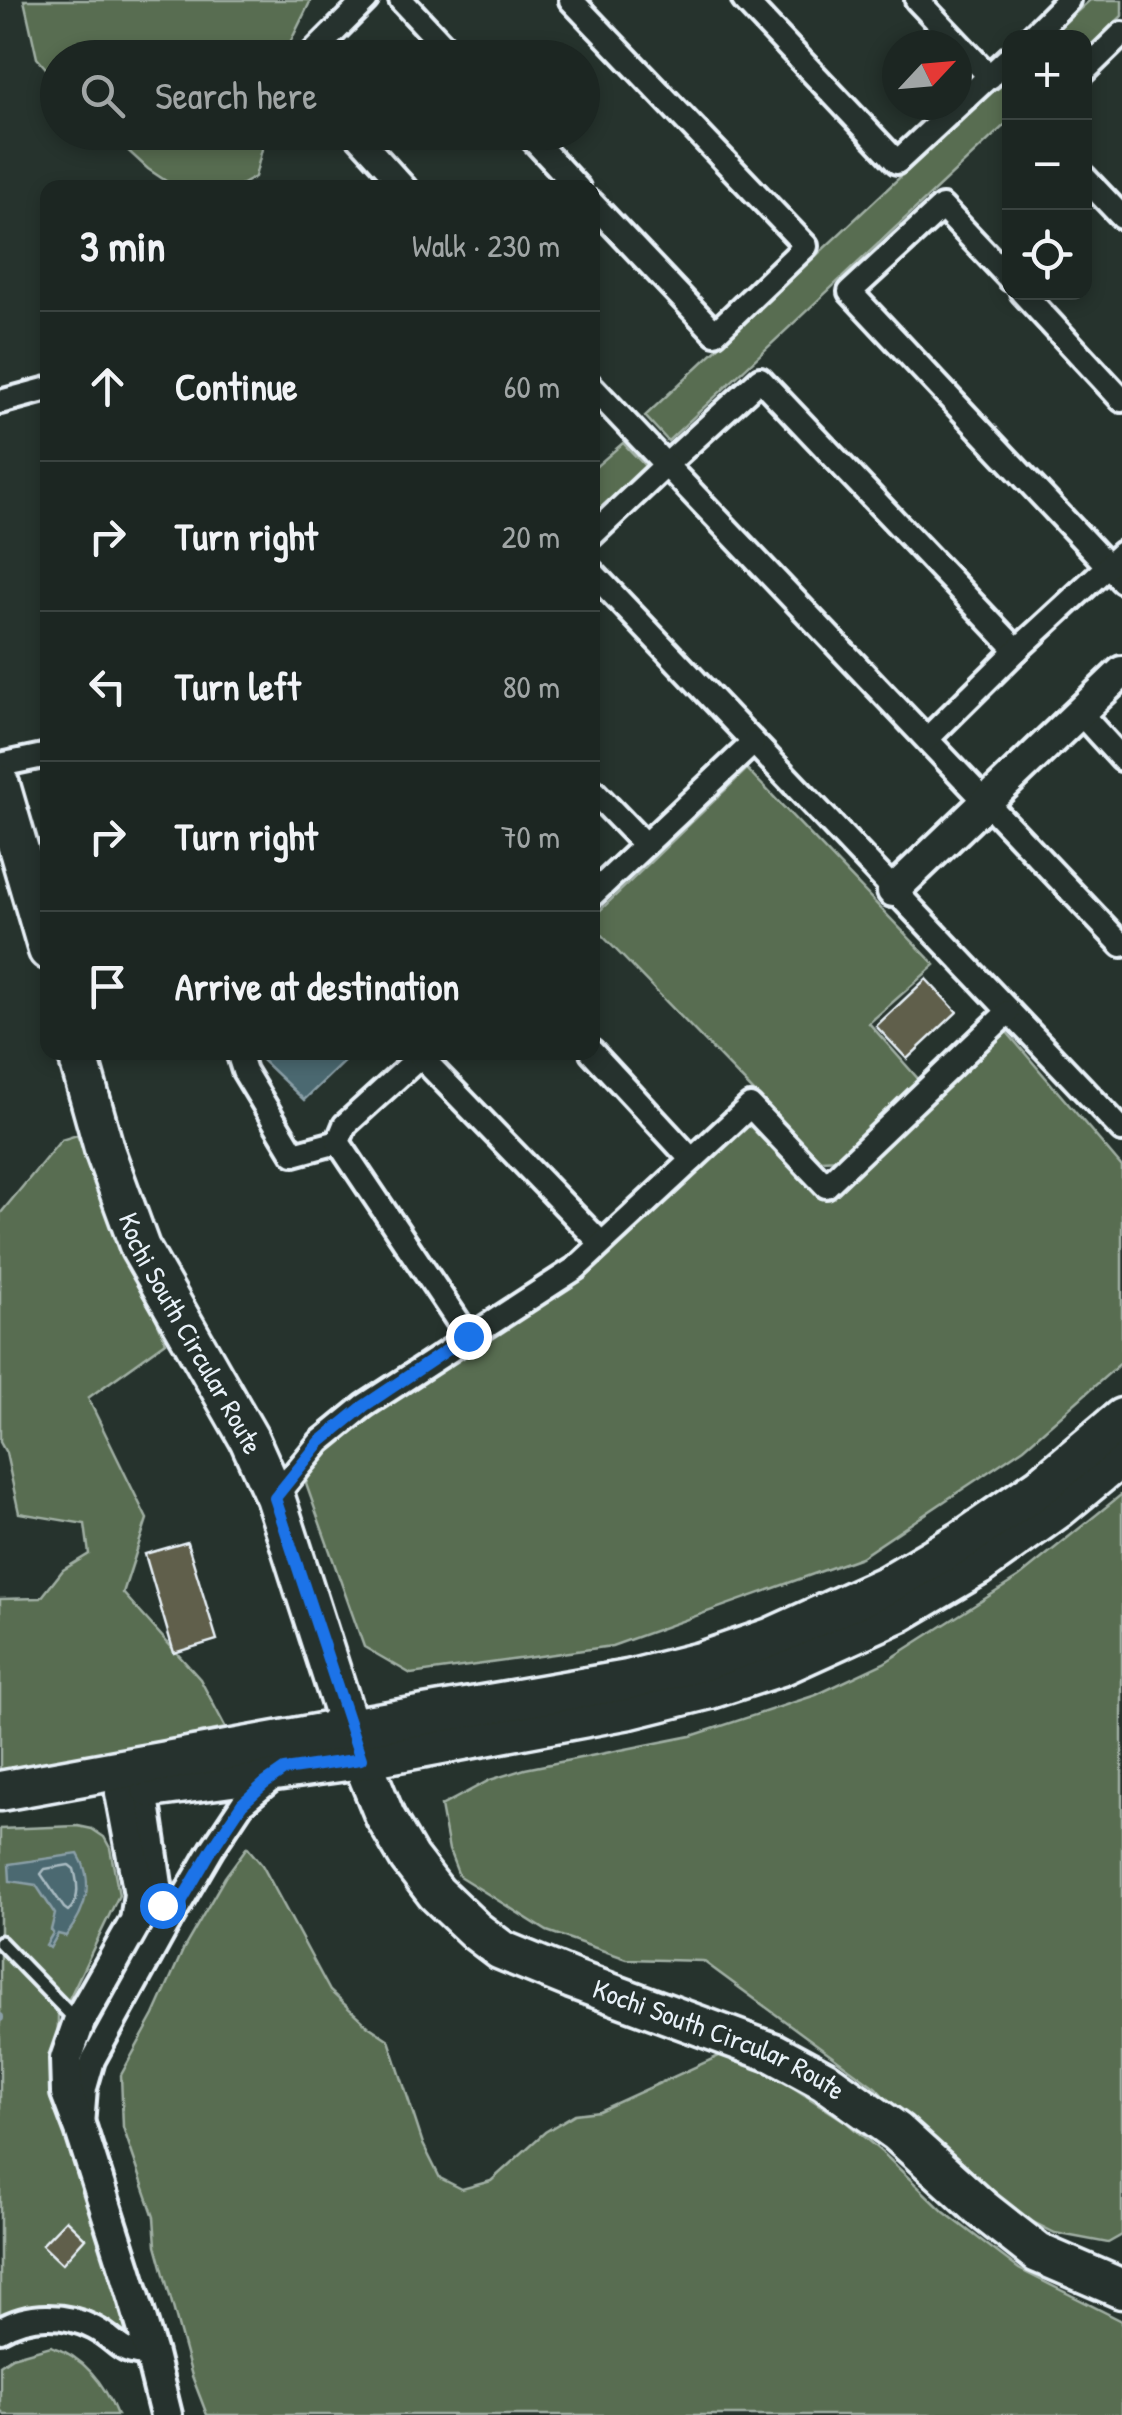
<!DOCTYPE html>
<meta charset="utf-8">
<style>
:root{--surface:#1c2622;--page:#29322f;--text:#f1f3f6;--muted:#a0a5a5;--line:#3a4340}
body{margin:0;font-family:"Patrick Hand",sans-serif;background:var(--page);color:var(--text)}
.controls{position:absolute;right:30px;top:30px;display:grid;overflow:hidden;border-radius:20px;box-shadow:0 5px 15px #0003}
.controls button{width:90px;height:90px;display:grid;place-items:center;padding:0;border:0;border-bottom:2px solid var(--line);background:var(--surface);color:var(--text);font:50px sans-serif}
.compass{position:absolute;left:882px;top:30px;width:90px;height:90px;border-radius:50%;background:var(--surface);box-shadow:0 5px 15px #0003;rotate:64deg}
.stop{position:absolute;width:30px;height:30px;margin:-22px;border:8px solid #1a73e8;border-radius:50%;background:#fff}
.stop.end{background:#1a73e8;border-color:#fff;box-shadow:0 2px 10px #0008}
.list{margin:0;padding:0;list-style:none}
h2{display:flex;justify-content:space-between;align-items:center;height:130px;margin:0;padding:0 40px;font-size:42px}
h2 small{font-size:32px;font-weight:400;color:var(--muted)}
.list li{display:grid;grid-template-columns:65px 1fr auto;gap:30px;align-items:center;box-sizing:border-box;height:150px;padding:0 40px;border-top:2px solid var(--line)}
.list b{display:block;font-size:38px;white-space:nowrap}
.list em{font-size:32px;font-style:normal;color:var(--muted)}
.icon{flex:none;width:55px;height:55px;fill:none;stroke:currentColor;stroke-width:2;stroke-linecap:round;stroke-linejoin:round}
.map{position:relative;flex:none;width:1122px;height:2415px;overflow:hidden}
.search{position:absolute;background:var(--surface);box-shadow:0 5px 15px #0003;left:40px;top:40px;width:560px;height:110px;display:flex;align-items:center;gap:25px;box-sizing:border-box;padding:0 35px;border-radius:55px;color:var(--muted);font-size:38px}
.panel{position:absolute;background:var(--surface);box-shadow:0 5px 15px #0003;left:40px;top:180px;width:560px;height:880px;border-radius:20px}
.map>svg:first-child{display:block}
.green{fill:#596d51;stroke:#a0afa4;stroke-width:2.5}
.water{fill:#4b6971;stroke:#8a9fa7;stroke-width:2.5}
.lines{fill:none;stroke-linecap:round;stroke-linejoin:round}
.shore{stroke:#a9bbc2;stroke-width:2.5}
.stream{stroke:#8a9fa7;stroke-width:8}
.building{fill:#605f4b;stroke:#e8f1f8;stroke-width:2.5}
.service-casing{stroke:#e8f1f8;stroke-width:19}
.minor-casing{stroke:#e8f1f8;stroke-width:30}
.tertiary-casing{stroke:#e8f1f8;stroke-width:38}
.primary-casing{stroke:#e8f1f8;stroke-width:45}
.service{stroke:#26332d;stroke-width:11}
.minor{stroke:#26332d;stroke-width:22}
.tertiary{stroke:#26332d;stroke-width:30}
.primary{stroke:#26332d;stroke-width:38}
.route{stroke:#1a73e8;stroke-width:12}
.labels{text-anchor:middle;stroke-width:9;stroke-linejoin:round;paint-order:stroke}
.street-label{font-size:28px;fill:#e8f1f8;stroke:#26332d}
</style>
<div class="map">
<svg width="1122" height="2415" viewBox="0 0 1122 2415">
<rect width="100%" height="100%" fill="#26332d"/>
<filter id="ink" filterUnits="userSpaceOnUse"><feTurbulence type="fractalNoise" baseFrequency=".01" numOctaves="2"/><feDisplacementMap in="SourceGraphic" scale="20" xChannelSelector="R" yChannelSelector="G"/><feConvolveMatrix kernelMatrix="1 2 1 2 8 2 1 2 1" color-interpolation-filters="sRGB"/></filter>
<g filter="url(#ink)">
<g class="green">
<path d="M24 0H311L283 57 58 58 57 81 37 58Z"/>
<path d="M1090 0H1122V16L1085 51 1084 38 1049 37Z"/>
<path d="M1009 75V121L668 441 645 416Z"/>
<path d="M109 133H266L255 177 237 187H175L148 169Z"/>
<path d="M623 443 646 467 593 515V469Z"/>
<path d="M747 769 935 965 869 1023 920 1081 842 1159 820 1160 593 926V917Z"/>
<path d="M1006 1031 1122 1167V1362L1024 1448 861 1557 612 1646 411 1674 364 1647 306 1484 312 1463 388 1405 578 1279 751 1120 828 1197Z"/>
<path d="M77 1135 166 1342 88 1398 147 1519 123 1593 200 1679 226 1728 0 1773V1599L41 1598 63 1570 89 1554 85 1524 19 1513 6 1453 0 1442V1214L61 1140Z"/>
<path d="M1122 1494V2235L1108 2243 1055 2233 1001 2206 945 2166 876 2088 703 1961 627 1959 547 1931 459 1876 449 1850 441 1806 490 1780 525 1769 691 1736 816 1695 884 1663 1019 1577Z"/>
<path d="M78 1826 92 1829 104 1837 110 1848 119 1895 67 2003 58 2015 57 2094 127 2327 123 2334H120L73 2308 40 2309 0 2320V1829Z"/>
<path d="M247 1847 262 1865 330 1991 368 2026 389 2040 423 2144 440 2178 462 2189 491 2181 545 2132 575 2114 599 2111 721 2055 747 2061 780 2079 846 2122 884 2154 944 2212 1019 2269 1122 2321V2415H207L192 2376 156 2245 154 2217 123 2127 121 2075 154 2015 184 1948 225 1877Z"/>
<path d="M51 2346C83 2356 105 2384 117 2415H5L0 2410V2365L12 2357Z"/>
</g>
<g class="water">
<path d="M259 1053V1052L353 1053 304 1100 260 1058Z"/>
<path d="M78 1854C96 1883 85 1911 66 1936L58 1934 50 1948 46 1945 53 1933 51 1930 55 1914 36 1885 10 1881 9 1864Z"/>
</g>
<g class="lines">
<path class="shore" d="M69 1865 74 1869C78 1883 81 1901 68 1911L64 1908 41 1874 45 1869Z"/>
<path class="stream" d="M0 2017V2018"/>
</g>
<g class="building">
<path d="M926 979 957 1012 907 1059 876 1026Z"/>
<path d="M187 1542 217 1640 174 1653 145 1554Z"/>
<path d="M66 2220 85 2238 62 2264 42 2245Z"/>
</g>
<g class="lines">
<defs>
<path id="service" d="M0 1942 68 2012 76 2017"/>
<g id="minor">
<path d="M401 0 455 58"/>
<path d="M571 0 806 246 715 333 592 203"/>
<path d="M744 0 897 162 1010 57"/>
<path d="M917 0 990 77"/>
<path d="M1030 38 1068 0"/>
<path d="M308 58 366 0"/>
<path d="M1084 71 1122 34"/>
<path d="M354 132 405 188"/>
<path d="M526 132 578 188"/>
<path d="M1084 177 1122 217"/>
<path d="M1010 279 942 207 850 292 1122 581"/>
<path d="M1022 292 1122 400"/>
<path d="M592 387 666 465 760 379 1017 650"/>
<path d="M0 402 48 389"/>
<path d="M592 535 666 465 1122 945"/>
<path d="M592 572 1122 1130"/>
<path d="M1079 712 1122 759"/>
<path d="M927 739 1017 650 1122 553"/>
<path d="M0 765 48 755"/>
<path d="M592 790 645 845"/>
<path d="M592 895 753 743"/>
<path d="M238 1052 244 1071 294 1154 338 1142"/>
<path d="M425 1052 345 1125 338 1142 468 1336"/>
<path d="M592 1052 692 1160"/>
<path d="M421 1057 601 1243"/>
<path d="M275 1497 320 1442 364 1406 576 1268 750 1106 826 1186 1008 1012"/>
<path d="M168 1924 212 1849 242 1804 277 1775"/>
<path d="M82 2125 85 2088 93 2060 168 1924 163 1905 146 1789 140 1781"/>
<path d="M0 2330C28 2313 65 2313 94 2328 121 2342 116 2354 151 2354"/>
</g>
<g id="tertiary">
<path d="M893 891 1122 672"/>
<path d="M129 1767 121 1793 140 1894 136 1921 80 2019 66 2059 67 2093 81 2130 126 2271 151 2354 166 2415"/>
</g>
<g id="primary">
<path d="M0 785 48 950"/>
<path id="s1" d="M77 1052 105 1152 140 1248 249 1439 275 1497 349 1728 385 1817 409 1858 436 1893 476 1931 501 1950 572 1979 774 2053 824 2080 897 2132 982 2209 1038 2253 1122 2289"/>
<path d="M151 1788 361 1759 630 1709 710 1689 781 1666 900 1612 978 1566 1059 1508 1122 1456"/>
<path d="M0 1791 349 1728 628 1680 700 1662 770 1638 887 1585 963 1540 1041 1486 1122 1418"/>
</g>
</defs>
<use href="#service" class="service-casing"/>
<use href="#minor" class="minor-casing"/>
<use href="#tertiary" class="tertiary-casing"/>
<use href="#primary" class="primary-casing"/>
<use href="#service" class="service"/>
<use href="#minor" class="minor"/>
<use href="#tertiary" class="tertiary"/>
<use href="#primary" class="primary"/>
</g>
</g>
<g class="lines" filter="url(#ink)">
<path class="route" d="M162 1905 168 1924 212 1849 242 1804 264 1784 284 1770 361 1759 275 1498 320 1442 364 1406 468 1336"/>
</g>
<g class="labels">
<g class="street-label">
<text dy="10" stroke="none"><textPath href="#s1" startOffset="305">Kochi South Circular Route</textPath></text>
<text dy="10" stroke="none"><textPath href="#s1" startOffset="1242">Kochi South Circular Route</textPath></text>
</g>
</g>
</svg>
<div class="controls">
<button>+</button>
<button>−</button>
<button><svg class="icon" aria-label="locate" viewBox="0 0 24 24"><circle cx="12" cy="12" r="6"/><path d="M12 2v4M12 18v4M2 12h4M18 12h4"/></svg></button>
</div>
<svg class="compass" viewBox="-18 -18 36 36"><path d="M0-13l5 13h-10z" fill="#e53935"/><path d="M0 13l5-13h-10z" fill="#a0a5a5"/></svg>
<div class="stop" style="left:162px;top:1905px"></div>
<div class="stop end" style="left:468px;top:1336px"></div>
<div class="search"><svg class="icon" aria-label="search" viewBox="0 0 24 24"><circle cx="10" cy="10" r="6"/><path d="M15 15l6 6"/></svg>Search here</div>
<section class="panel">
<h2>3 min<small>Walk · 230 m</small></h2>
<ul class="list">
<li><svg class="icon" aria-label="ahead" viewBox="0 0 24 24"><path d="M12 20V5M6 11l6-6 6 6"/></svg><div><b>Continue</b></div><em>60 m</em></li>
<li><svg class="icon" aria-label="right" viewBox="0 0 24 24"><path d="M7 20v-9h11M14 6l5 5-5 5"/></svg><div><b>Turn right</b></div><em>20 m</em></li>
<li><svg class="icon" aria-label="left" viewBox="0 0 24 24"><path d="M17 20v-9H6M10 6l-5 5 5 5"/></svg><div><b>Turn left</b></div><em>80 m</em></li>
<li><svg class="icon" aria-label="right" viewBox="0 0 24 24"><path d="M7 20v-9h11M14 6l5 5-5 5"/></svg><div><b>Turn right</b></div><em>70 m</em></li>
<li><svg class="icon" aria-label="arrive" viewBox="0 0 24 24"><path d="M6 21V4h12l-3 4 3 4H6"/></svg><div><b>Arrive at destination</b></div></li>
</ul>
</section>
</div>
